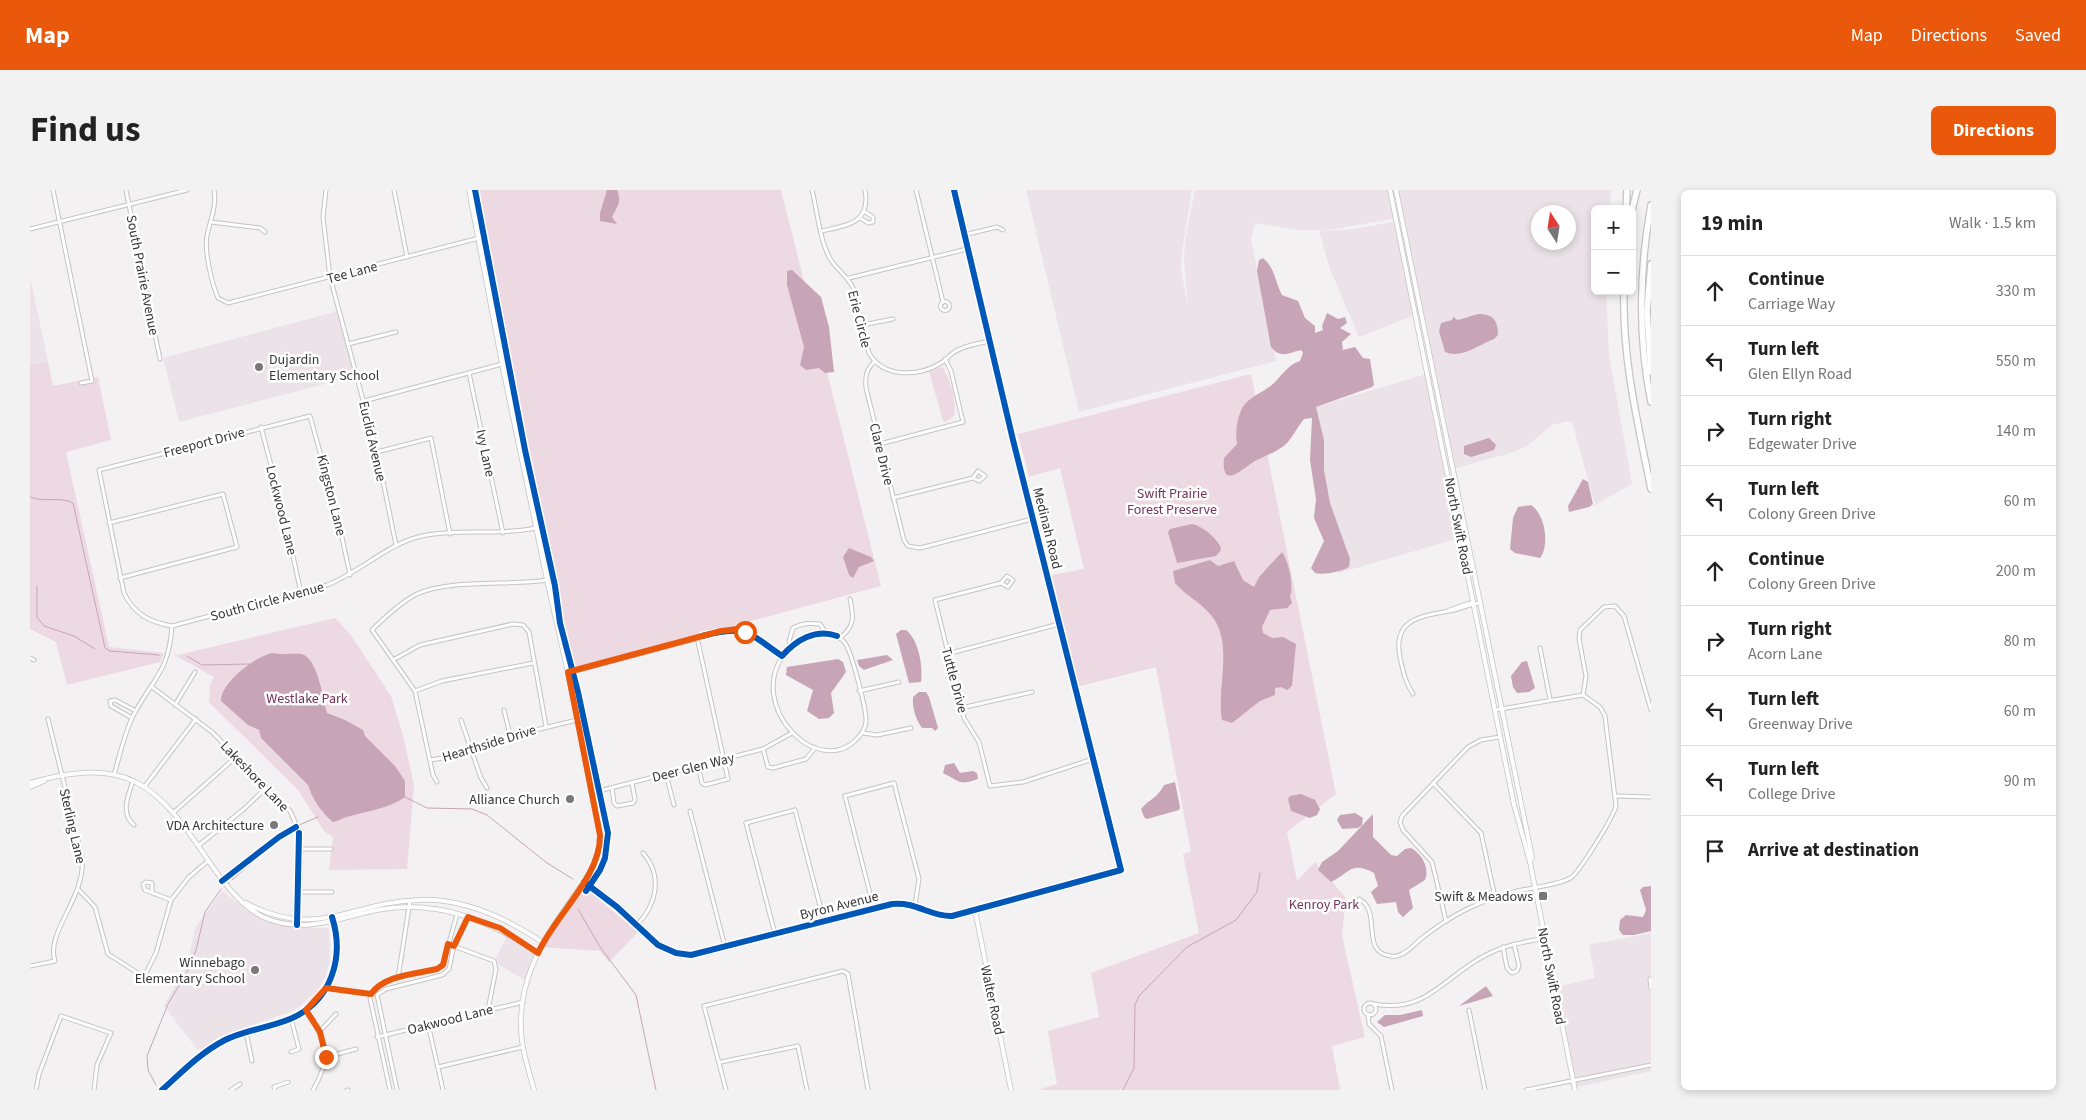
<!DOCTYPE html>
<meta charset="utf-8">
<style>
:root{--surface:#fff;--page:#f2f2f2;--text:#222;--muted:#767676;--line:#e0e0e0;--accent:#ea580c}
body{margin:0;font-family:"Source Sans 3",sans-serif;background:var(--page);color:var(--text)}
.controls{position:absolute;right:15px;top:15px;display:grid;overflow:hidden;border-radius:8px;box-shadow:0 2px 8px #0003}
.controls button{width:45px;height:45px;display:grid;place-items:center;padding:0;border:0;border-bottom:1px solid var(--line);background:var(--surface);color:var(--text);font:25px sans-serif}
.compass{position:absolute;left:1501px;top:15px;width:45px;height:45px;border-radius:50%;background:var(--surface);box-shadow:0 2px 8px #0003;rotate:348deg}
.stop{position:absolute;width:15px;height:15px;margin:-11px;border:4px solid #ea580c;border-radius:50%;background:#fff}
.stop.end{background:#ea580c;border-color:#fff;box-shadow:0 1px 5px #0008}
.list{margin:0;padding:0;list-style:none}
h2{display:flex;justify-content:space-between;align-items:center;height:65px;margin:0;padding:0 20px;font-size:21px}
h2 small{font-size:16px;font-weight:400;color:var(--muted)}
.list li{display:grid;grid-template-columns:32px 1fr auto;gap:15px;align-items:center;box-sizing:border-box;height:70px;padding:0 20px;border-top:1px solid var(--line)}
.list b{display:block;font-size:19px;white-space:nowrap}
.list p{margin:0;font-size:16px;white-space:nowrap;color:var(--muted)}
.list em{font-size:16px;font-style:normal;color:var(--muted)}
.icon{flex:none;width:28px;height:28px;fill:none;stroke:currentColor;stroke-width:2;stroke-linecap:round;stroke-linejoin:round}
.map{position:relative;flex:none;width:1621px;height:900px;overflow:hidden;border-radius:8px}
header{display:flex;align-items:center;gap:30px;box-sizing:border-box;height:70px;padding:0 25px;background:var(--accent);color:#fff}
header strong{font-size:24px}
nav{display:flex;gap:28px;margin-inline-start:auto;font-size:18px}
.intro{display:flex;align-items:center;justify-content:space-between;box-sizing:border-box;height:120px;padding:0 30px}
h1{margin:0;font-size:35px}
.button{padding:12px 22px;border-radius:8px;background:var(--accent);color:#fff;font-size:18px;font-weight:700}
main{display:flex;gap:30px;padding:0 30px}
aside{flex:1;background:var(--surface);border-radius:8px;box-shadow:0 2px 8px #0003}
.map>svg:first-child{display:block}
.built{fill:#ebe3e7;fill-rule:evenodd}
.green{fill:#edd9e2}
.water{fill:#c8a5b6}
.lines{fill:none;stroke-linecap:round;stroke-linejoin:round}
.stream{stroke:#c8a5b6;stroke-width:1}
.minor-casing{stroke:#c5c3c4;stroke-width:5}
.tertiary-casing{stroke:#c5c3c4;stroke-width:5.5}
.motorway-casing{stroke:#c5c3c4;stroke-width:8}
.minor{stroke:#fdfdfd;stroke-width:3}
.tertiary{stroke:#fdfdfd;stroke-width:4}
.motorway{stroke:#fdfdfd;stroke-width:5.5}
.cycleway-casing{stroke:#fff;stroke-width:9}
.cycleway{stroke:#0057b8;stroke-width:6}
.route{stroke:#ea580c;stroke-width:6}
.poi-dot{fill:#797778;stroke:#fff;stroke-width:2}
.labels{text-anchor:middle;stroke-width:5;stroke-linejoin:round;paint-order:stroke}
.street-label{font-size:14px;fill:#383637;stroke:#fff}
.poi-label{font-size:14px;fill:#383637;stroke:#fff;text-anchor:end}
.park-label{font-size:14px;fill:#733557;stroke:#fff}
</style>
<header>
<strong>Map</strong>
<nav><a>Map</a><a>Directions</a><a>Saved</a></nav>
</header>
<div class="intro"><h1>Find us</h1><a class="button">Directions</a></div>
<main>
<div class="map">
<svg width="1621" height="900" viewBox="0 0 1621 900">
<rect width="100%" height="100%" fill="#f3f1f2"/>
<g class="built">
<path d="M996 0H1162L1152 61 1151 80 1158 117 1154 68 1156 46 1165 0H1363L1368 28 1298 40H1267L1225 33 1221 49 1246 171 1049 222Z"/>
<path d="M1366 0H1581L1579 19H1565V101H1576L1579 165 1602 294 1565 315 1542 232 1538 231 1522 235 1498 255 1484 262 1423 279ZM1508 22H1538V52H1508Z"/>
<path d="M1369 31 1389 123 1329 147 1300 79 1289 41 1323 39Z"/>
<path d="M0 87 18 172 0 175Z"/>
<path d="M308 121 325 186 149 232 133 168Z"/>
<path d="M1400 183 1433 347 1309 383 1282 218Z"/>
<path d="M192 701 233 731 264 738H299L300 771 295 788 286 802 265 820 189 847 173 859H167L134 816 158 771 166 736Z"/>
<path d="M1621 743V881L1547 897 1526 797 1565 788 1559 755Z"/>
<path d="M478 744 506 763 496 791 468 774 465 770Z"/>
</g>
<g class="green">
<path d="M441 0H751L851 396 539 480Z"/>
<path d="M18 172 23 196 68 187 81 250 36 262 79 457 134 463 130 472 37 495 26 452 0 439V175Z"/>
<path d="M912 177C920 188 927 212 924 226L915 232 913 231 899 181Z"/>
<path d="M1221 184 1306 604 1257 642 1267 691 1285 672 1316 708 1312 746 1335 847 1302 856 1310 900H1008L1027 894 1018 841 1069 827 1061 783 1169 743 1153 664 1161 662 1126 477 1046 497 1022 385 1054 379 1030 278 999 287 988 244Z"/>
<path d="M305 428 320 444 361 506 373 545 384 595 377 679 299 680 303 647 294 641 268 600 179 512 180 495 184 487 143 464 148 465Z"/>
<path d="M556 699 608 742 579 772 570 761 512 757 553 700Z"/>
</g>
<g class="water">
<path d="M577 0H587C592 11 588 15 582 27L587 34 570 31V23Z"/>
<path d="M1233 68C1245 78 1245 92 1252 105L1268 111 1275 128 1285 136V143L1293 140 1292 136 1297 123 1308 129 1315 127 1317 133 1310 138 1321 144 1312 152 1313 160 1325 157 1333 168 1340 169 1344 195 1342 197 1286 217 1294 250V280L1300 313 1320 369 1319 377C1310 382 1295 385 1285 383L1281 378 1294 351 1284 328 1286 309 1280 270 1282 228 1274 229C1268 236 1262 248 1256 254 1247 262 1235 266 1225 271 1212 279 1191 301 1194 268L1207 254C1205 242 1207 224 1215 214 1223 205 1236 201 1244 193 1252 185 1259 174 1270 171L1273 163 1271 160C1258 163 1251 169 1241 157L1227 81 1229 70Z"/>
<path d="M762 80 791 107 799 137 804 182 795 183 789 178 776 180 770 175 774 157 757 95V81Z"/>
<path d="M1448 124C1462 124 1468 129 1468 145L1464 149C1449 155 1431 169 1415 162L1409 141 1411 133 1422 130 1423 127 1428 130Z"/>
<path d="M1459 248 1466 255 1464 260 1441 267 1434 264V256Z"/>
<path d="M1553 289 1558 292 1563 314 1559 317 1539 322 1538 316Z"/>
<path d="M1501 315C1515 324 1520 355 1510 368L1485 363 1480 359 1483 328 1488 317Z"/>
<path d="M1162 334C1171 335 1191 351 1191 360L1186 366 1147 373 1138 342 1140 339Z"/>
<path d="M819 358 841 367 844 371 829 377 823 388 819 385 813 367Z"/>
<path d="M1252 362C1259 371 1264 397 1260 407L1262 413 1257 418 1240 420 1232 437 1233 443 1242 448 1253 447 1266 454 1262 496 1257 500 1251 497 1245 498V505L1230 511 1202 533 1192 530C1186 496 1205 452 1180 424 1170 412 1155 405 1145 393L1143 381 1180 370 1188 376 1204 371 1213 390 1224 397 1229 387Z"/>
<path d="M871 440H876C889 450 893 477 891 492L879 493 866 444Z"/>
<path d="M243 463C252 465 262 463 271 464 288 467 293 510 297 523L315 530 333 540 335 546 365 576 375 591V607C359 619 336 621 317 627 312 628 309 631 303 632 291 622 283 610 278 595L231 548 229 540 218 535 191 511C190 493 227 465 243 463Z"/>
<path d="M857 465 863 470 834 480 829 476 827 470Z"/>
<path d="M808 469 813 472 816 482 801 503 804 523 799 528 789 529 777 521 783 500 756 485 757 477Z"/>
<path d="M1497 471 1505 498 1499 502 1487 503 1483 497 1481 486 1492 472Z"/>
<path d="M889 502H896L899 507 908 538 905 541 902 538H892C886 530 882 518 883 507Z"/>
<path d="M924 573 930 583 943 581 947 583 948 589C928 596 930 591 913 583L915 575Z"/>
<path d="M1145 592 1150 617 1149 620 1117 629 1114 627 1111 619C1119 609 1128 608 1134 595Z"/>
<path d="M1271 604 1285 610 1290 619 1287 625 1280 628 1261 621 1258 609 1260 606Z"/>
<path d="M1325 623 1333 628 1332 635 1328 638 1312 639 1307 630 1310 625Z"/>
<path d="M1343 624V647L1361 665 1367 666 1375 659 1381 658C1392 664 1400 678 1395 690L1379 700 1383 718 1373 727 1368 722 1366 712 1347 714 1341 702 1348 696 1344 683C1320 670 1318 685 1301 692L1288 680 1292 672 1308 661Z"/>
<path d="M1621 696V741L1604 745H1593L1589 740 1590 730 1596 725 1613 727 1616 720 1610 700 1613 697Z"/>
<path d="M1456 796 1463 806 1429 816Z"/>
<path d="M1392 820 1393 826 1354 837 1347 832 1355 825H1370Z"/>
</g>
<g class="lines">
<g class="stream">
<path d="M0 307C14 313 31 306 43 313L75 458 80 461 129 465"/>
<path d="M7 396V427L14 436 44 446 65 459"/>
<path d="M157 466 172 475 220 474"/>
<path d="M375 607 397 618 442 619 457 625 517 673 543 689"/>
<path d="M269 635 288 627"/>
<path d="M202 690 254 645"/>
<path d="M198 693H199"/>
<path d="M548 719 570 757 606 805 626 900"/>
<path d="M126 895 118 880 117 866 138 814 157 782 166 760 175 722 191 699"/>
<path d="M1093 900 1104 878 1105 815 1109 806 1157 757 1206 730 1227 702 1230 683"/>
</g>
<defs>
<g id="minor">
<path d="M23 0 62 191 51 193"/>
<path d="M96 0 130 169"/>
<path d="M184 0C187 17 180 30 177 46 174 61 182 94 188 108L198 113 449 48"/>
<path d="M296 0 293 27 300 87 347 262 366 355"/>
<path d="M364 0 377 67"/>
<path d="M782 0C787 20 790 53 801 70 807 80 818 86 823 98L839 163C853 188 888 187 911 173 916 170 920 164 926 161 936 155 948 154 959 151"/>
<path d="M886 0 913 112"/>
<path d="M830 28 838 33 843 32V27L835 22"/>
<path d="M181 32 230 38 235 42"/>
<path d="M0 39 157 0"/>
<path d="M792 41C818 35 841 33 835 0"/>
<path d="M934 45 967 37 973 40"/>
<path d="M819 88 937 59"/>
<circle cx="915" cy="116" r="4.5"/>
<path d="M832 135 863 129"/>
<path d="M318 154 366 142"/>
<path d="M844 172C836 180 835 187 836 198L874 350 878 356 890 358 1002 329"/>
<path d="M439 183 473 343"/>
<path d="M334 211 472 174"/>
<path d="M231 237 255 329 271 403"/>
<path d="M850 254 933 232 921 181 915 169"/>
<path d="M347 262 401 248 420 344"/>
<path d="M863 308 943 288 949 291 955 286 948 281 943 288"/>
<path d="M79 333 193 304 207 357 90 388"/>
<path d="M320 385 307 324 280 226 69 280 94 403C104 424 119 432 142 436L297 395C331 382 358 353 392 346 429 338 468 346 506 338"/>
<path d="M971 393 977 386 983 390 978 397 971 393 905 410 934 528 949 552 960 596 993 592 1063 569"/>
<path d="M1417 421 1439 413 1444 414"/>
<path d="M796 443C804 444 810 446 815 453 822 463 836 518 836 530 836 535 834 540 831 544 792 596 712 515 756 462 765 450 781 443 796 443Z"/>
<path d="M667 447 698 589 675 595 672 593 668 576"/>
<path d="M810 448C825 436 824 427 820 409"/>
<path d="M761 457 759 451 763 438C772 433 780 433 790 434L796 443"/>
<path d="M1510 458 1520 509"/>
<path d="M917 464 1029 434"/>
<path d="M0 468 4 470"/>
<path d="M363 470 390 455 483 434 493 435 499 442 516 536"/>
<path d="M538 483 702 439 721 445 752 466"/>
<path d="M122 497 182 542 260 621C277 651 269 696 267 730"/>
<path d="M385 501 412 491 503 473"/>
<path d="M829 501 869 492"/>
<path d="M1383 504C1375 492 1373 481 1370 467 1362 427 1394 426 1424 420 1433 418 1441 414 1450 413"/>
<path d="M1553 505 1556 486 1549 449 1550 440 1574 417 1585 416 1594 426 1621 520"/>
<path d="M145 515 165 482"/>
<path d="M931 518 1002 502"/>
<path d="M474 520 480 545"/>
<path d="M102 528 81 516 80 511 85 510 106 521"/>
<path d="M431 530 451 588 457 598"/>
<path d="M833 543 847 545 881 538"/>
<path d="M733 559 738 577 743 578 776 569 785 558"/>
<path d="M400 570 420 567 460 551 547 530"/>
<path d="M636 584 644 615"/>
<path d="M84 585C90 565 94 544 103 526 122 489 139 483 142 436"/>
<path d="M103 591C98 606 90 623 104 635"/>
<path d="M407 592 403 585 385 501 342 440C353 429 373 411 387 404 420 389 479 396 517 390"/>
<path d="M864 593 889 689 885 715"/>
<path d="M1403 593 1451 643 1465 707"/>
<path d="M115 596 166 529"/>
<path d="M582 598 584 613 587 616 603 613 605 610 602 593"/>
<path d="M561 603 733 559 762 543"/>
<path d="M815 606 844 719"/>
<path d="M815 606 864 593"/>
<path d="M1586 606 1621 607"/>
<path d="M765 620 794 731"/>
<path d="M660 621 695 757"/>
<path d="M144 622 206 567"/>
<path d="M716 633 745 744"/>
<path d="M716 633 765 620"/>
<path d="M168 656 214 619 237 597"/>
<path d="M270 659H301"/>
<path d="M192 691 249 647 266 637"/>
<path d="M49 700 65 717 78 764 114 787 126 763 141 710 159 687 178 671"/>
<path d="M122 702V693L116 692 113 694 115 700 141 710"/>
<path d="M268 702H302"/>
<path d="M1329 709C1353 721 1329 763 1361 766 1364 767 1368 766 1372 764 1379 761 1386 753 1392 748 1406 737 1421 727 1437 719 1452 712 1467 706 1483 702 1498 698 1531 695 1542 687 1551 679 1583 628 1586 616L1575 526 1570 517 1553 505 1465 520"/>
<path d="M1416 731 1402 672 1373 640 1370 632 1372 626 1438 557 1451 550 1470 547"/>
<path d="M607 735C627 714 633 686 613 663"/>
<path d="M418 754 464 771 466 779 458 820"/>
<path d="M1473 757 1477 778 1482 783 1487 781 1489 776 1484 754"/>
<path d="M0 776 25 771C15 742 57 707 52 666L18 529"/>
<path d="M368 788 380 711"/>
<path d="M1620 789 1621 798"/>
<path d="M296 798 341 804"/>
<circle cx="1340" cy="819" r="6"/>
<path d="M1344 814C1397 824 1414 786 1456 765 1475 755 1494 752 1515 748"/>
<path d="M275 820C297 852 303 866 283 900"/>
<path d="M1439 820 1455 900"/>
<path d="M1338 824 1339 834 1351 846 1362 900"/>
<path d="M261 828 269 859 261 862"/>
<path d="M398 834 413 900"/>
<path d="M290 841 306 824"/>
<path d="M216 842 222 871"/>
<path d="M347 847 493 812"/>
<path d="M296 867 326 859"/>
<path d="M691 872 768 856 777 900"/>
<path d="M408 877 493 857"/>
<path d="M6 900 9 884 31 826 81 843 67 875 64 900"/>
<path d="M132 900C153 881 170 862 195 850 216 840 240 838 261 828 301 811 314 769 302 729"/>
<path d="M201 900 210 894"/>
<path d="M245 900 244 897 258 892"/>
<path d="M317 900H318"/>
<path d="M360 900 340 808C350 785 385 784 407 779L413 775 427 724"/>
<path d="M367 900 347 805 356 799 412 785 419 779 424 755 438 727"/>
<path d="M696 900 674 816 813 781 818 784 838 900"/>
<path d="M1496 900 1621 875"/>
</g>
<g id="tertiary">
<path d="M439 0 472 174 517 390 538 483 570 645C571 671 555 690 541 710 510 753 485 796 492 851 494 868 500 884 504 900"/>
<path d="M1360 0 1484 615 1500 672 1545 900"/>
<path d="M1366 0 1502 667 1500 672"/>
<path d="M0 593C99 565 127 594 180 673 194 693 211 716 233 727 273 745 308 728 347 720 407 709 459 730 508 763"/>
<path d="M0 597 14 591"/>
<path d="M554 692 587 717 628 755 646 763 661 765 862 714C885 711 901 727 922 726L1091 680 983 250 924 0"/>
<path d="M216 713C287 751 319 712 389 710 434 708 476 728 512 752"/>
<path d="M945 720 981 900"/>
</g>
<g id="motorway">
<path d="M1621 15C1609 81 1608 147 1621 212"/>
<path d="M1596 19 1597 0"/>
<path d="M1602 20 1607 0"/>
<path d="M1621 74 1617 121 1621 182"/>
<path d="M1594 101C1592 168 1608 234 1621 299"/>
</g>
</defs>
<use href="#minor" class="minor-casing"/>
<use href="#tertiary" class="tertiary-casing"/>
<use href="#motorway" class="motorway-casing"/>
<use href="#minor" class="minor"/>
<use href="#tertiary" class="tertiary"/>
<use href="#motorway" class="motorway"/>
<defs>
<g id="cycleway">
<path d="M445 0 495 260 525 396 530 433 548 502 578 643 575 668 570 680 556 701"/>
<path d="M672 446C717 435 716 441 752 466 766 450 786 438 807 446"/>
<path d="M192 691 249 647 266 637"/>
<path d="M554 692 587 717 628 755 646 763 661 765 862 714C885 711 901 727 922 726L1091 680 983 250 924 0"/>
<path d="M267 735 269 643"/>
<path d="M132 900C152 882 170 863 195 850 215 840 238 838 260 829 301 812 315 768 302 727"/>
</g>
</defs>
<use href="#cycleway" class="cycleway-casing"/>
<use href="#cycleway" class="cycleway"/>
</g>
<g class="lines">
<path class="route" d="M296 867 290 842 276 820 296 798 341 804C354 785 386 784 407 779L413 775 418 754 424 756 438 727 470 738 508 763C525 725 571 687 570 645L538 482 691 441 707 439 715 442"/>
</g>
<g class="poi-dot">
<circle cx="229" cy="177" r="5"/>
<circle cx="540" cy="609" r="5"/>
<circle cx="244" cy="635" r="5"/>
<rect x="1508" y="701" width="10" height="10" rx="2.5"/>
<circle cx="225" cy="780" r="5"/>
</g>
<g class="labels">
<g class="street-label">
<text transform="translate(322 82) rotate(-15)" y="5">Tee Lane</text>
<text transform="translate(113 85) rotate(79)" y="5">South Prairie Avenue</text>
<text transform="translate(830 129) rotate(76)" y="5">Erie Circle</text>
<text transform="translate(343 251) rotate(77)" y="5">Euclid Avenue</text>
<text transform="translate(174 252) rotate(-15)" y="5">Freeport Drive</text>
<text transform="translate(456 263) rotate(78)" y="5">Ivy Lane</text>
<text transform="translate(852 264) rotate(76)" y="5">Clare Drive</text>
<text transform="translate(302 305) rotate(76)" y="5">Kingston Lane</text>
<text transform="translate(252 320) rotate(76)" y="5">Lockwood Lane</text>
<text transform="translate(1429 336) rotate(79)" y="5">North Swift Road</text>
<text transform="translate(1018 338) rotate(76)" y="5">Medinah Road</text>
<text transform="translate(237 411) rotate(-15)" y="5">South Circle Avenue</text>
<text transform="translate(925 490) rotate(75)" y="5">Tuttle Drive</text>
<text transform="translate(459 553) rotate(-17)" y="5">Hearthside Drive</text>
<text transform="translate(663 577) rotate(-14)" y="5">Deer Glen Way</text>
<text transform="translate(225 586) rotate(46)" y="5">Lakeshore Lane</text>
<text transform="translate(43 636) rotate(77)" y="5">Sterling Lane</text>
<text transform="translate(809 715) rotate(-14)" y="5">Byron Avenue</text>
<text transform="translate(1522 786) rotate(79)" y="5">North Swift Road</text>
<text transform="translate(963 810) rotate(78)" y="5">Walter Road</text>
<text transform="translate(420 829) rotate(-14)" y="5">Oakwood Lane</text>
</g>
<g class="poi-label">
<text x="239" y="174" text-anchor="start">Dujardin<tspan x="239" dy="16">Elementary School</tspan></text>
<text x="530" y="614">Alliance Church</text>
<text x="234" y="640">VDA Architecture</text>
<text x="1503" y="711">Swift &amp; Meadows</text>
<text x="215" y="777">Winnebago<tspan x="215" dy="16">Elementary School</tspan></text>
</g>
<g class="park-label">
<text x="1142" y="308">Swift Prairie<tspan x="1142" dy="16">Forest Preserve</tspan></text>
<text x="277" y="513">Westlake Park</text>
<text x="1294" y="719">Kenroy Park</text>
</g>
</g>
</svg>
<div class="controls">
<button>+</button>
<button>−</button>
</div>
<svg class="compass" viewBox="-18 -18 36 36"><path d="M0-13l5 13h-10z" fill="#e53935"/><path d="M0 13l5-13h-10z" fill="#767676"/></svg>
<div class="stop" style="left:715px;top:442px"></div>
<div class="stop end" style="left:296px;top:867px"></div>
</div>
<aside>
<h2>19 min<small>Walk · 1.5 km</small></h2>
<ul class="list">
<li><svg class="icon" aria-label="ahead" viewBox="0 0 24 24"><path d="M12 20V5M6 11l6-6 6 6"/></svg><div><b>Continue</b><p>Carriage Way</p></div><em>330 m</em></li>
<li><svg class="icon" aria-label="left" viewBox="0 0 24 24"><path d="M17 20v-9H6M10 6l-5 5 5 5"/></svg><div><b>Turn left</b><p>Glen Ellyn Road</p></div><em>550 m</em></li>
<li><svg class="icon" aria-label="right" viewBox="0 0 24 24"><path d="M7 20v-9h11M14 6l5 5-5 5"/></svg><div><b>Turn right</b><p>Edgewater Drive</p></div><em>140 m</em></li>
<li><svg class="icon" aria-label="left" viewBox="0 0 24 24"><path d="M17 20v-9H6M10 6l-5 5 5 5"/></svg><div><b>Turn left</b><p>Colony Green Drive</p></div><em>60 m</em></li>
<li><svg class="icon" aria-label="ahead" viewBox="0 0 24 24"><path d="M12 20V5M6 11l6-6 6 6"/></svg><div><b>Continue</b><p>Colony Green Drive</p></div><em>200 m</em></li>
<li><svg class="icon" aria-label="right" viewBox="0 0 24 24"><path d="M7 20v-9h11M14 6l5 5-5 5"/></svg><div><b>Turn right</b><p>Acorn Lane</p></div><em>80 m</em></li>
<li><svg class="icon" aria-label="left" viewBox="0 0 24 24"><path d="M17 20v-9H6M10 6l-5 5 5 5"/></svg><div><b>Turn left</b><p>Greenway Drive</p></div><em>60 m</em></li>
<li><svg class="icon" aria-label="left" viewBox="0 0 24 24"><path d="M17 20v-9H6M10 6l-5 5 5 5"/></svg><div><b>Turn left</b><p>College Drive</p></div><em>90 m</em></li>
<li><svg class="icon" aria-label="arrive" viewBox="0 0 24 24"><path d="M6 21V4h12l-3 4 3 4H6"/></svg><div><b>Arrive at destination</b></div></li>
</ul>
</aside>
</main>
